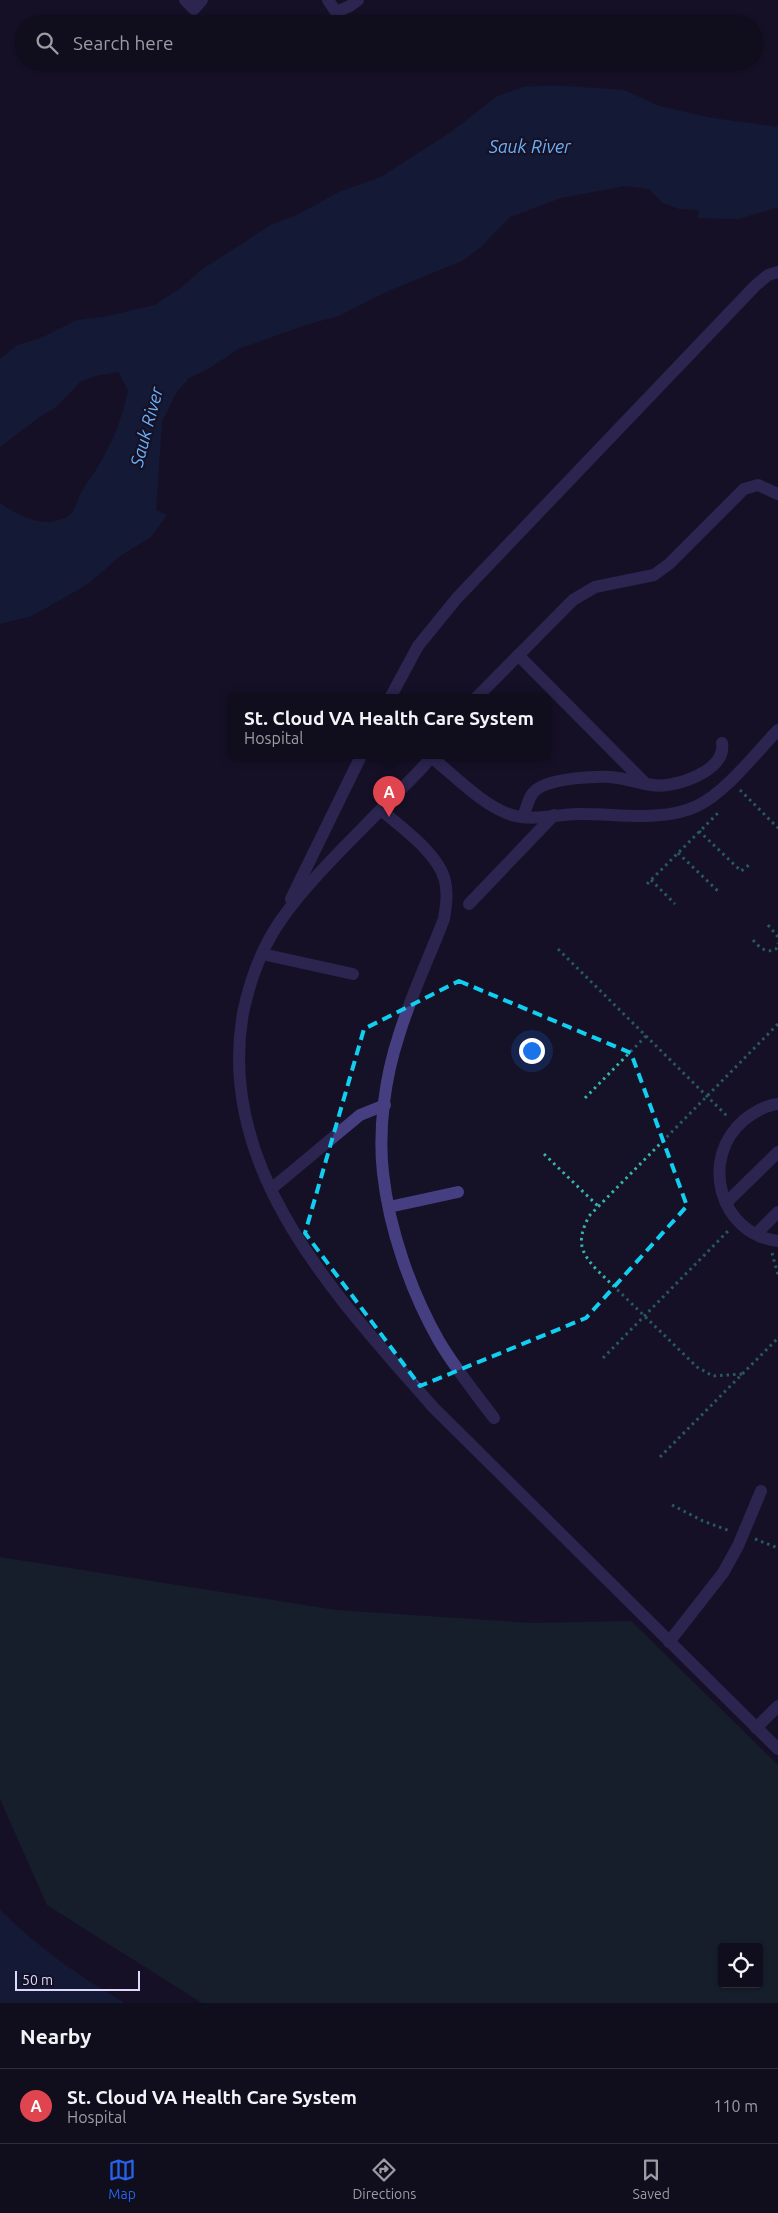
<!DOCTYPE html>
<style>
:root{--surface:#100d1c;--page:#1e1b29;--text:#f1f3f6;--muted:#9c9ca3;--line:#302d3b;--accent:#2563eb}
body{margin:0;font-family:Ubuntu,sans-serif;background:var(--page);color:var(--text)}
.controls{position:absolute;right:15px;bottom:15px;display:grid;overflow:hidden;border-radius:5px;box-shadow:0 1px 4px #0004}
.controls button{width:45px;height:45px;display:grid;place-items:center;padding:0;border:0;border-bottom:1px solid var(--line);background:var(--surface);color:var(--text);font:25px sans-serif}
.scale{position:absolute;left:15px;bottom:12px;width:125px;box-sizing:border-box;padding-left:5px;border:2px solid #ded8fc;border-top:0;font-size:14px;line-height:18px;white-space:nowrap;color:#ded8fc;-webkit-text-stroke:4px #151126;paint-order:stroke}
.you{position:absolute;left:531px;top:1050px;width:18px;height:18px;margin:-12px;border:4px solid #fff;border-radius:50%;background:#1a73e8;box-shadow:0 0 0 8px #1a73e833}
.badge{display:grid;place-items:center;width:32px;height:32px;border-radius:50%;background:var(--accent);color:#fff;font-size:16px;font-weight:700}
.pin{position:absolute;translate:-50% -41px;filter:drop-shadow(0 1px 2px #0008)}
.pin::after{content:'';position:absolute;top:26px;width:18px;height:15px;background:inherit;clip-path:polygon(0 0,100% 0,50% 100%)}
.popup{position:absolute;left:228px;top:694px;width:322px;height:65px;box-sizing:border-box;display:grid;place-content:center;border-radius:5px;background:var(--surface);filter:drop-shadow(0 1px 4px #0005);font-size:16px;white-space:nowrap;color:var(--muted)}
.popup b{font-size:19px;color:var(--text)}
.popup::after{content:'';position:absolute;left:50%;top:100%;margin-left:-10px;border:10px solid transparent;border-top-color:var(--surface)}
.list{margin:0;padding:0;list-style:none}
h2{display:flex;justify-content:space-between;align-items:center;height:65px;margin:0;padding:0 20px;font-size:21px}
h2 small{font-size:16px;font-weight:400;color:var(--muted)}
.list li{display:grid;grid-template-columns:32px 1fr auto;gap:15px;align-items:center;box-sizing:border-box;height:75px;padding:0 20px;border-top:1px solid var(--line)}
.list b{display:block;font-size:19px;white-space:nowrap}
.list p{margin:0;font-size:16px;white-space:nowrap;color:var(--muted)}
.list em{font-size:16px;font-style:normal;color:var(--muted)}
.icon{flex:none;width:28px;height:28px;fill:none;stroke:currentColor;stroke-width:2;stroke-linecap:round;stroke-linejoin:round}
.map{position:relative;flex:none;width:778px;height:2003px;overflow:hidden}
.search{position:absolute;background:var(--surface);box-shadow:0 1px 4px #0004;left:15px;right:15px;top:15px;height:55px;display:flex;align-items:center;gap:12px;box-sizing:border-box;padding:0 18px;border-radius:28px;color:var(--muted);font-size:19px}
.sheet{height:140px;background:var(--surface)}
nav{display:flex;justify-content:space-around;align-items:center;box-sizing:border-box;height:70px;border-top:1px solid var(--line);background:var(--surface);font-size:14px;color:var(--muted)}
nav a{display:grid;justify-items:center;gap:2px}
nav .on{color:var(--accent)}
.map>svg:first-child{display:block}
.green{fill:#142f2f;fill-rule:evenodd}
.water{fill:#122449}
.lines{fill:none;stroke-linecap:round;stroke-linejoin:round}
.path{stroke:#38b1af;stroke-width:3;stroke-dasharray:2.5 4;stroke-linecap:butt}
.minor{stroke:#453f82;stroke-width:12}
.marked{fill:none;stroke:#11cff0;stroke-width:4;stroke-dasharray:10 6;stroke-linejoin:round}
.labels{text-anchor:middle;stroke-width:4.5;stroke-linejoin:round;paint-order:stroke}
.water-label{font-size:18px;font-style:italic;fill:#6db0f6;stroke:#151126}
</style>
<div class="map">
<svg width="778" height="2003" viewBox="0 0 778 2003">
<rect width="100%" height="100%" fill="#151126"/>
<path class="green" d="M0 1557 336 1610 531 1623 631 1621 778 1765V2003H202L47 1905 0 1799ZM722 1947H759V1984H722Z"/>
<g class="water">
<path d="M539 86H565L624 90 659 106 712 118 778 127V207L739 219 698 218 699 210 679 209 663 203 649 189 625 186 561 198 510 217 481 247 462 261 386 292 339 316 309 324 238 349 210 368 189 378 176 393 162 422 156 510 167 515 151 537 120 556 88 584 32 616 0 624V503C20 517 43 529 67 517 76 512 77 499 82 491 87 482 94 474 99 465 113 441 123 417 128 390L118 372 95 376 80 382 55 408 42 415 0 447V359L17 345 41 338 77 320 103 317 155 305 182 287 201 270 271 225 299 214 339 192 381 177 451 132 496 97 523 87Z"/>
<path d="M0 1910C37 1947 80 1977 125 2003H0Z"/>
</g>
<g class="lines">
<g class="path">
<path d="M740 790 778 828"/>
<path d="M699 831 741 871 749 865"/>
<path d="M678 853 719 892"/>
<path d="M651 880 675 904"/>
<path d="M647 884 719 812"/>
<path d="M768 925 778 937"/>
<path d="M753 940C759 947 766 954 776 949L778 943"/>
<path d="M558 949 728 1117"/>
<path d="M585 1098 646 1036"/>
<path d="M544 1154 598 1206"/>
<path d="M772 1253 778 1275"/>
<path d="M603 1358 729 1230"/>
<path d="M742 1374 713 1376 697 1367 597 1270C579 1251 577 1240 589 1216L778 1024"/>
<path d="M660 1457 778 1338"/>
<path d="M672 1505 703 1521 730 1531"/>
<path d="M755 1539 778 1548"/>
</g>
<g class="minor">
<path d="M185 0 194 9 202 0"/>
<path d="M328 0 336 12 350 6 358 0"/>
<path d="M518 655 646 784"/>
<path d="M390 698 418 646 457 598 755 286 768 275 778 272"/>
<path d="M476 698 573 600 595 587 654 575 669 564 744 489 758 485 778 494"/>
<path d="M432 756C421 771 405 785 392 798 356 836 311 877 281 920 262 947 250 980 243 1013 215 1171 338 1298 433 1407L778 1749"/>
<path d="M431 757C454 775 484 807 512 815 531 821 556 815 576 814 616 813 661 823 697 806 725 793 756 753 778 730"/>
<path d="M381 810C401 827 439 854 445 881 448 894 446 906 444 919 429 958 411 995 399 1035 385 1077 378 1129 383 1173 389 1229 411 1292 439 1341 455 1368 475 1393 494 1418"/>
<path d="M523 817C527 808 528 796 536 790 550 778 600 775 618 778 634 780 651 788 667 785 688 782 726 768 722 743"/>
<path d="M291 899 361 756"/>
<path d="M469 904 554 815"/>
<path d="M262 954 353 974"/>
<path d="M778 1104C766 1105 753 1113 744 1120 699 1158 719 1234 778 1241"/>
<path d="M271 1189 360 1115 385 1105"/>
<path d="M726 1203 778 1152"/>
<path d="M389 1207 458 1192"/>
<path d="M756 1234 778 1212"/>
<path d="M669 1642 723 1573 738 1546 761 1491"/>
<path d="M756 1728 778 1706"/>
</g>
</g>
<path d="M0 0H778V2003H0ZM459 981 631 1053 687 1206 586 1318 420 1386 305 1233 364 1029Z" fill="#151126" fill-opacity=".55" fill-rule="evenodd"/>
<path class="marked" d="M459 981 631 1053 687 1206 586 1318 420 1386 305 1233 364 1029Z"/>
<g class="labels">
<g class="water-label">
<text x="530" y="153">Sauk River</text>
<text transform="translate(147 427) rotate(-75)" y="6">Sauk River</text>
</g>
</g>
</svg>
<div class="controls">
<button><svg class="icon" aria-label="locate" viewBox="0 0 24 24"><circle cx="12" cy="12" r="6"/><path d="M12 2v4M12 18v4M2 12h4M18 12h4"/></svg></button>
</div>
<div class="scale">50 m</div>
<div class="you"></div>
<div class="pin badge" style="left:389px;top:817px;background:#e0444e">A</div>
<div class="popup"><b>St. Cloud VA Health Care System</b>Hospital</div>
<div class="search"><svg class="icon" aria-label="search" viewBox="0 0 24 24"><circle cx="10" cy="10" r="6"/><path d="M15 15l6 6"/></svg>Search here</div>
</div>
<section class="sheet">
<h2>Nearby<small></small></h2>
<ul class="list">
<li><span class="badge" style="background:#e0444e">A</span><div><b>St. Cloud VA Health Care System</b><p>Hospital</p></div><em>110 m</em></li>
</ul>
</section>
<nav>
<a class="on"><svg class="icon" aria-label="map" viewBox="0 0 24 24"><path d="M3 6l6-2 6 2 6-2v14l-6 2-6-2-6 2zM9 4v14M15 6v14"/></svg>Map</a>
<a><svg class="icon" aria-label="directions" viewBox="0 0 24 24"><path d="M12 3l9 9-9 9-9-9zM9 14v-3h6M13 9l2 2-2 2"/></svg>Directions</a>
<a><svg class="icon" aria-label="saved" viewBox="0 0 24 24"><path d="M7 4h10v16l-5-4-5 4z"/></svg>Saved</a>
</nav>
